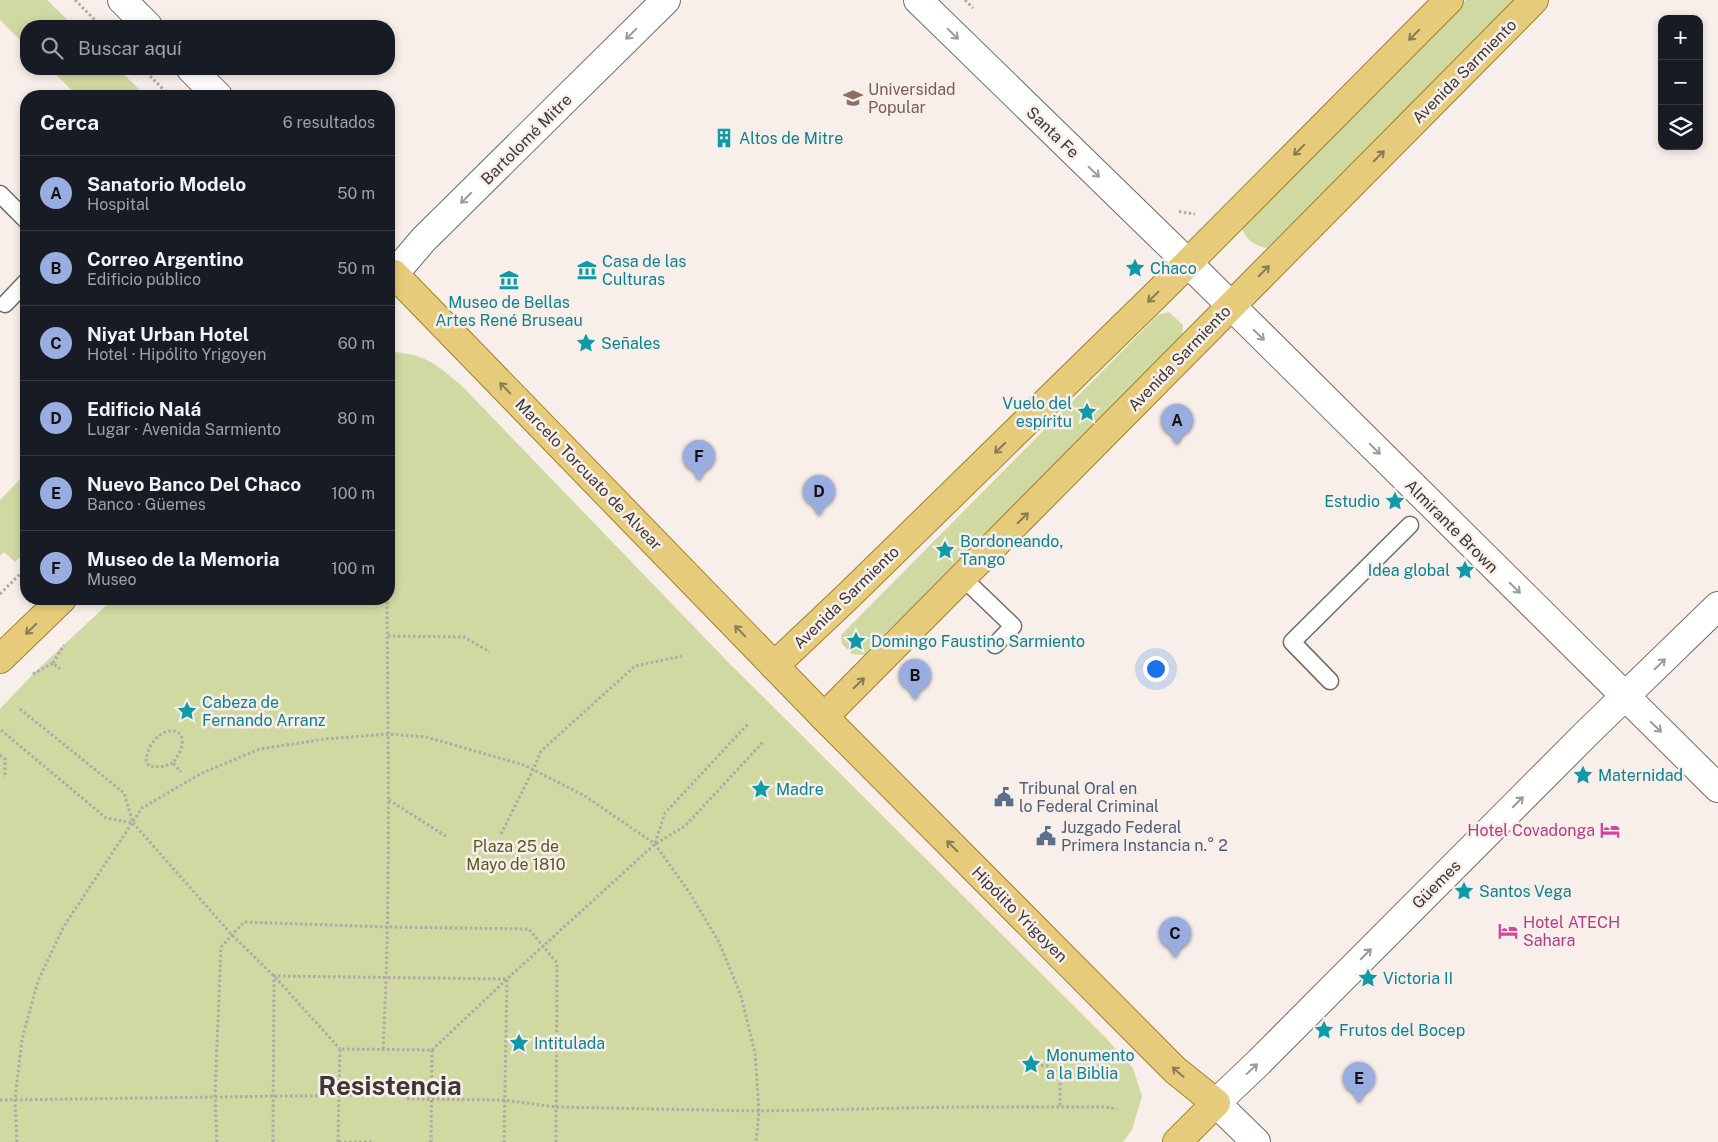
<!DOCTYPE html>
<html lang="es">
<meta charset="utf-8">
<style>
:root{--surface:#171b24;--page:#242831;--text:#f1f3f6;--muted:#9ea1a6;--line:#363941;--accent:#9aade1}
body{margin:0;font-family:"Public Sans",sans-serif;background:var(--page);color:var(--text)}
.controls{position:absolute;right:15px;top:15px;display:grid;overflow:hidden;border-radius:10px;box-shadow:0 2px 8px #0003}
.controls button{width:45px;height:45px;display:grid;place-items:center;padding:0;border:0;border-bottom:1px solid var(--line);background:var(--surface);color:var(--text);font:25px sans-serif}
.you{position:absolute;left:1155px;top:668px;width:18px;height:18px;margin:-12px;border:4px solid #fff;border-radius:50%;background:#1a73e8;box-shadow:0 0 0 8px #1a73e833}
.badge{display:grid;place-items:center;width:32px;height:32px;border-radius:50%;background:var(--accent);color:#111;font-size:16px;font-weight:700}
.pin{position:absolute;translate:-50% -41px;filter:drop-shadow(0 1px 2px #0008)}
.pin::after{content:'';position:absolute;top:26px;width:18px;height:15px;background:inherit;clip-path:polygon(0 0,100% 0,50% 100%)}
.list{margin:0;padding:0;list-style:none}
h2{display:flex;justify-content:space-between;align-items:center;height:65px;margin:0;padding:0 20px;font-size:21px}
h2 small{font-size:16px;font-weight:400;color:var(--muted)}
.list li{display:grid;grid-template-columns:32px 1fr auto;gap:15px;align-items:center;box-sizing:border-box;height:75px;padding:0 20px;border-top:1px solid var(--line)}
.list b{display:block;font-size:19px;white-space:nowrap}
.list p{margin:0;font-size:16px;white-space:nowrap;color:var(--muted)}
.list em{font-size:16px;font-style:normal;color:var(--muted)}
.icon{flex:none;width:28px;height:28px;fill:none;stroke:currentColor;stroke-width:2;stroke-linecap:round;stroke-linejoin:round}
.map{position:relative;flex:none;width:1718px;height:1142px;overflow:hidden}
.search{position:absolute;background:var(--surface);box-shadow:0 2px 8px #0003;left:20px;top:20px;width:375px;height:55px;display:flex;align-items:center;gap:12px;box-sizing:border-box;padding:0 18px;border-radius:20px;color:var(--muted);font-size:19px}
.panel{position:absolute;background:var(--surface);box-shadow:0 2px 8px #0003;left:20px;top:90px;width:375px;height:515px;border-radius:20px}
.map>svg:first-child{display:block}
.green{fill:#d1d9a2}
.lines{fill:none;stroke-linecap:round;stroke-linejoin:round}
.service-casing{stroke:#726b66;stroke-width:19}
.minor-casing{stroke:#726b66;stroke-width:30}
.primary-casing{stroke:#a08229;stroke-width:30}
.path{stroke:#b0a9a5;stroke-width:3;stroke-dasharray:2.5 2.5;stroke-linecap:butt}
.service{stroke:#fff;stroke-width:16}
.minor{stroke:#fff;stroke-width:28}
.primary{stroke:#e6cc7a;stroke-width:28}
.oneway{stroke:#9d9c9a}
.oneway2{stroke:#887b55}
.labels{text-anchor:middle;stroke-width:5;stroke-linejoin:round;paint-order:stroke}
.street-label{font-size:16px;fill:#3b3836;stroke:#f8efea}
.education-label{font-size:16px;fill:#785e54;stroke:#f8efea;text-anchor:start}
.culture-label{font-size:16px;fill:#0d838f;stroke:#f8efea;text-anchor:start}
.service-label{font-size:16px;fill:#4e5e75;stroke:#f8efea;text-anchor:start}
.hotel-label{font-size:16px;fill:#b23c85;stroke:#f8efea;text-anchor:end}
.park-label{font-size:16px;fill:#555a23;stroke:#f8efea}
.town-label{font-size:26px;font-weight:bold;fill:#3b3836;stroke:#f8efea}
</style>
<div class="map">
<svg width="1718" height="1142" viewBox="0 0 1718 1142">
<rect width="100%" height="100%" fill="#f8efea"/>
<g class="green">
<path d="M0 0H47L74 26H26V46L0 20Z"/>
<path d="M1466 0H1518L1267 248C1254 246 1245 239 1241 226Z"/>
<path d="M50 69H118L146 96H78Z"/>
<path d="M1169 312 1183 325 1182 336 864 655 852 654 842 644 841 635 1158 315Z"/>
<path d="M394 352C428 355 436 365 461 385L727 661 1104 1036 1133 1068 1142 1096 1132 1130 1123 1142H0V709L33 674 113 599H389V353Z"/>
<path d="M26 473V551L15 562 4 552 0 556V500Z"/>
</g>
<g class="lines">
<defs>
<g id="service">
<path d="M0 194 26 220"/>
<path d="M5 304 26 282"/>
<path d="M963 578 1013 626 995 645"/>
<path d="M1330 681 1292 642 1410 525"/>
</g>
<g id="minor">
<path d="M122 0 148 26"/>
<path d="M918 0 1188 263 1718 788"/>
<path d="M191 69 218 96"/>
<path d="M389 269 394 274 424 239 666 0"/>
<path d="M1256 1142 1216 1103 1257 1064 1587 733 1718 606"/>
</g>
<g id="primary">
<path d="M389 280 394 274 824 717 1175 1070 1216 1103 1177 1142"/>
<path d="M0 659 62 599"/>
<path d="M774 666 846 598 1161 290 1449 0"/>
<path d="M824 717 1534 0"/>
</g>
</defs>
<use href="#service" class="service-casing"/>
<use href="#minor" class="minor-casing"/>
<use href="#primary" class="primary-casing"/>
<g class="path">
<path d="M75 0 101 26"/>
<path d="M965 0 973 8"/>
<path d="M143 69 170 96"/>
<path d="M1179 211 1181 212 1195 214"/>
<path d="M0 594 26 568"/>
<path d="M388 636 464 637 490 652"/>
<path d="M53 663 64 645"/>
<path d="M33 674 53 663 60 669"/>
<path d="M20 709 124 793 133 823 232 935 274 976 340 1049"/>
<path d="M1 730 106 818 133 823"/>
<path d="M0 755 5 759V778"/>
<path d="M173 763 161 767 149 766 146 761C151 719 203 722 173 763L181 772"/>
<path d="M389 800 447 837"/>
<path d="M501 834 533 770 541 751 635 666 682 656"/>
<path d="M655 843 665 813 748 724"/>
<path d="M383 1049C391 899 388 749 387 599"/>
<path d="M432 1050 507 979 655 844 685 826 763 742"/>
<path d="M1036 1065 1049 1066 1060 1076V1107"/>
<path d="M407 1099 504 1100 556 1107 759 1111 955 1107H1105L1117 1109"/>
<path d="M0 1100 364 1095"/>
<path d="M17 1142 15 1100 22 1039 38 981 64 926 142 808 202 773 260 749 326 739 388 734 426 737 524 765 585 796 655 844 689 892 719 942 741 996 755 1053 759 1111 756 1142"/>
<path d="M217 1142 215 1096 221 947 244 922 387 927 529 929 557 963 556 1142"/>
<path d="M273 1142 274 976 507 979 504 1142"/>
<path d="M338 1142 340 1049 432 1050 431 1142"/>
<path d="M339 1142H372"/>
</g>
<use href="#service" class="service"/>
<use href="#minor" class="minor"/>
<use href="#primary" class="primary"/>
</g>
<defs><path id="oneway-shaft" d="M-6 0H5M1.5-3L5.5 0L1.5 3" fill="none" stroke-width="1.6" stroke-linecap="round" stroke-linejoin="round" transform="scale(1.25)"/></defs>
<g class="oneway">
<use href="#oneway-shaft" transform="translate(631 34) rotate(135)"/>
<use href="#oneway-shaft" transform="translate(953 34) rotate(44)"/>
<use href="#oneway-shaft" transform="translate(1094 172) rotate(44)"/>
<use href="#oneway-shaft" transform="translate(466 198) rotate(135)"/>
<use href="#oneway-shaft" transform="translate(1259 335) rotate(45)"/>
<use href="#oneway-shaft" transform="translate(1375 449) rotate(45)"/>
<use href="#oneway-shaft" transform="translate(1515 588) rotate(45)"/>
<use href="#oneway-shaft" transform="translate(1660 664) rotate(-44)"/>
<use href="#oneway-shaft" transform="translate(1656 727) rotate(44)"/>
<use href="#oneway-shaft" transform="translate(1518 802) rotate(-45)"/>
<use href="#oneway-shaft" transform="translate(1366 954) rotate(-45)"/>
<use href="#oneway-shaft" transform="translate(1252 1069) rotate(-43)"/>
</g>
<g class="oneway2">
<use href="#oneway-shaft" transform="translate(1414 35) rotate(135)"/>
<use href="#oneway-shaft" transform="translate(1299 150) rotate(135)"/>
<use href="#oneway-shaft" transform="translate(1379 156) rotate(-45)"/>
<use href="#oneway-shaft" transform="translate(1264 271) rotate(-45)"/>
<use href="#oneway-shaft" transform="translate(1153 297) rotate(136)"/>
<use href="#oneway-shaft" transform="translate(505 388) rotate(-134)"/>
<use href="#oneway-shaft" transform="translate(1000 448) rotate(136)"/>
<use href="#oneway-shaft" transform="translate(1023 518) rotate(-45)"/>
<use href="#oneway-shaft" transform="translate(31 629) rotate(136)"/>
<use href="#oneway-shaft" transform="translate(740 631) rotate(-134)"/>
<use href="#oneway-shaft" transform="translate(859 683) rotate(-44)"/>
<use href="#oneway-shaft" transform="translate(952 846) rotate(-135)"/>
<use href="#oneway-shaft" transform="translate(1178 1072) rotate(-139)"/>
</g>
<defs>
<symbol id="university-bare" viewBox="-9 -9 18 18"><path d="M0-5L7-2L0 1L-7-2ZM-4 1L0 2.5L4 1V4Q0 6-4 4Z" fill="#8d6e63" stroke="#f8efea" stroke-width="2.5" paint-order="stroke"/></symbol>
<symbol id="building-bare" viewBox="-9 -9 18 18"><path d="M-4-6H4V6H1V3H-1V6H-4ZM-2.5-4.3h1.7v1.8h-1.7ZM.8-4.3h1.7v1.8H.8ZM-2.5-1h1.7V.8h-1.7ZM.8-1h1.7V.8H.8Z" fill="#0f9aa8" stroke="#f8efea" stroke-width="2.5" paint-order="stroke"/></symbol>
<symbol id="sight-bare" viewBox="-9 -9 18 18"><path d="M0-6L1.8-2.2L6-1.7L2.9 1.2L3.7 5.4L0 3.3L-3.7 5.4L-2.9 1.2L-6-1.7L-1.8-2.2Z" fill="#0f9aa8" stroke="#f8efea" stroke-width="2.5" paint-order="stroke"/></symbol>
<symbol id="museum-bare" viewBox="-9 -9 18 18"><path d="M0-6L6-3V-2H-6V-3ZM-5-1h2V3h-2ZM-1-1h2V3h-2ZM3-1h2V3H3ZM-6 4H6V6H-6Z" fill="#0f9aa8" stroke="#f8efea" stroke-width="2.5" paint-order="stroke"/></symbol>
<symbol id="civic-bare" viewBox="-9 -9 18 18"><path d="M-.6-6.5H3V-4.5H.6V-3L4-1V1h2V6H-6V1h2V-1L-.6-3ZM-1.2 2.5V6h2.4V2.5Z" fill="#5c6f8a" stroke="#f8efea" stroke-width="2.5" paint-order="stroke"/></symbol>
<symbol id="hotel-bare" viewBox="-9 -9 18 18"><path d="M-6-4.5h1.5V1H6V5H4.5V3h-9V5H-6ZM-4 0a1.8 1.8 0 1 1 3.6 0ZM.5 0V-2.5h3Q6-2.5 6 0Z" fill="#d1479c" stroke="#f8efea" stroke-width="2.5" paint-order="stroke"/></symbol>
</defs>
<g fill-rule="evenodd">
<use href="#university-bare" x="839" y="84" width="28" height="28"/>
<use href="#building-bare" x="710" y="124" width="28" height="28"/>
<use href="#sight-bare" x="1121" y="254" width="28" height="28"/>
<use href="#museum-bare" x="573" y="256" width="28" height="28"/>
<use href="#museum-bare" x="495" y="266" width="28" height="28"/>
<use href="#sight-bare" x="572" y="329" width="28" height="28"/>
<use href="#sight-bare" x="1073" y="398" width="28" height="28"/>
<use href="#sight-bare" x="1381" y="487" width="28" height="28"/>
<use href="#sight-bare" x="931" y="536" width="28" height="28"/>
<use href="#sight-bare" x="1451" y="556" width="28" height="28"/>
<use href="#sight-bare" x="842" y="627" width="28" height="28"/>
<use href="#sight-bare" x="173" y="697" width="28" height="28"/>
<use href="#sight-bare" x="1569" y="761" width="28" height="28"/>
<use href="#sight-bare" x="747" y="775" width="28" height="28"/>
<use href="#civic-bare" x="990" y="783" width="28" height="28"/>
<use href="#hotel-bare" x="1596" y="816" width="28" height="28"/>
<use href="#civic-bare" x="1032" y="822" width="28" height="28"/>
<use href="#sight-bare" x="1450" y="877" width="28" height="28"/>
<use href="#hotel-bare" x="1494" y="917" width="28" height="28"/>
<use href="#sight-bare" x="1354" y="964" width="28" height="28"/>
<use href="#sight-bare" x="1310" y="1016" width="28" height="28"/>
<use href="#sight-bare" x="505" y="1029" width="28" height="28"/>
<use href="#sight-bare" x="1017" y="1050" width="28" height="28"/>
</g>
<g class="labels">
<g class="street-label">
<text transform="translate(1464 71) rotate(-45)" y="6">Avenida Sarmiento</text>
<text transform="translate(1053 132) rotate(44)" y="6">Santa Fe</text>
<text transform="translate(526 139) rotate(-45)" y="6">Bartolomé Mitre</text>
<text transform="translate(1179 358) rotate(-46)" y="6">Avenida Sarmiento</text>
<text transform="translate(589 474) rotate(46)" y="6">Marcelo Torcuato de Alvear</text>
<text transform="translate(1452 526) rotate(45)" y="6">Almirante Brown</text>
<text transform="translate(846 597) rotate(-44)" y="6">Avenida Sarmiento</text>
<text transform="translate(1436 884) rotate(-45)" y="6">Güemes</text>
<text transform="translate(1020 914) rotate(45)" y="6">Hipólito Yrigoyen</text>
</g>
<g class="education-label">
<text x="868" y="95">Universidad<tspan x="868" dy="18">Popular</tspan></text>
</g>
<g class="culture-label">
<text x="739" y="144">Altos de Mitre</text>
<text x="602" y="267">Casa de las<tspan x="602" dy="18">Culturas</tspan></text>
<text x="1150" y="274">Chaco</text>
<text x="509" y="308" text-anchor="middle">Museo de Bellas<tspan x="509" dy="18">Artes René Bruseau</tspan></text>
<text x="601" y="349">Señales</text>
<text x="1072" y="409" text-anchor="end">Vuelo del<tspan x="1072" dy="18">espíritu</tspan></text>
<text x="1380" y="507" text-anchor="end">Estudio</text>
<text x="960" y="547">Bordoneando,<tspan x="960" dy="18">Tango</tspan></text>
<text x="1450" y="576" text-anchor="end">Idea global</text>
<text x="871" y="647">Domingo Faustino Sarmiento</text>
<text x="202" y="708">Cabeza de<tspan x="202" dy="18">Fernando Arranz</tspan></text>
<text x="1598" y="781">Maternidad</text>
<text x="776" y="795">Madre</text>
<text x="1479" y="897">Santos Vega</text>
<text x="1383" y="984">Victoria II</text>
<text x="1339" y="1036">Frutos del Bocep</text>
<text x="534" y="1049">Intitulada</text>
<text x="1046" y="1061">Monumento<tspan x="1046" dy="18">a la Biblia</tspan></text>
</g>
<g class="service-label">
<text x="1019" y="794">Tribunal Oral en<tspan x="1019" dy="18">lo Federal Criminal</tspan></text>
<text x="1061" y="833">Juzgado Federal<tspan x="1061" dy="18">Primera Instancia n.° 2</tspan></text>
</g>
<g class="hotel-label">
<text x="1595" y="836">Hotel Covadonga</text>
<text x="1523" y="928" text-anchor="start">Hotel ATECH<tspan x="1523" dy="18">Sahara</tspan></text>
</g>
<g class="park-label">
<text x="516" y="852">Plaza 25 de<tspan x="516" dy="18">Mayo de 1810</tspan></text>
</g>
<g class="town-label">
<text x="390" y="1095">Resistencia</text>
</g>
</g>
</svg>
<div class="controls">
<button>+</button>
<button>−</button>
<button><svg class="icon" aria-label="layers" viewBox="0 0 24 24"><path d="M12 4l9 5-9 5-9-5zM3 14l9 5 9-5"/></svg></button>
</div>
<div class="you"></div>
<div class="pin badge" style="left:1177px;top:445px">A</div>
<div class="pin badge" style="left:915px;top:700px">B</div>
<div class="pin badge" style="left:1175px;top:958px">C</div>
<div class="pin badge" style="left:819px;top:516px">D</div>
<div class="pin badge" style="left:1359px;top:1103px">E</div>
<div class="pin badge" style="left:699px;top:481px">F</div>
<div class="search"><svg class="icon" aria-label="search" viewBox="0 0 24 24"><circle cx="10" cy="10" r="6"/><path d="M15 15l6 6"/></svg>Buscar aquí</div>
<section class="panel">
<h2>Cerca<small>6 resultados</small></h2>
<ul class="list">
<li><span class="badge">A</span><div><b>Sanatorio Modelo</b><p>Hospital</p></div><em>50 m</em></li>
<li><span class="badge">B</span><div><b>Correo Argentino</b><p>Edificio público</p></div><em>50 m</em></li>
<li><span class="badge">C</span><div><b>Niyat Urban Hotel</b><p>Hotel · Hipólito Yrigoyen</p></div><em>60 m</em></li>
<li><span class="badge">D</span><div><b>Edificio Nalá</b><p>Lugar · Avenida Sarmiento</p></div><em>80 m</em></li>
<li><span class="badge">E</span><div><b>Nuevo Banco Del Chaco</b><p>Banco · Güemes</p></div><em>100 m</em></li>
<li><span class="badge">F</span><div><b>Museo de la Memoria</b><p>Museo</p></div><em>100 m</em></li>
</ul>
</section>
</div>
